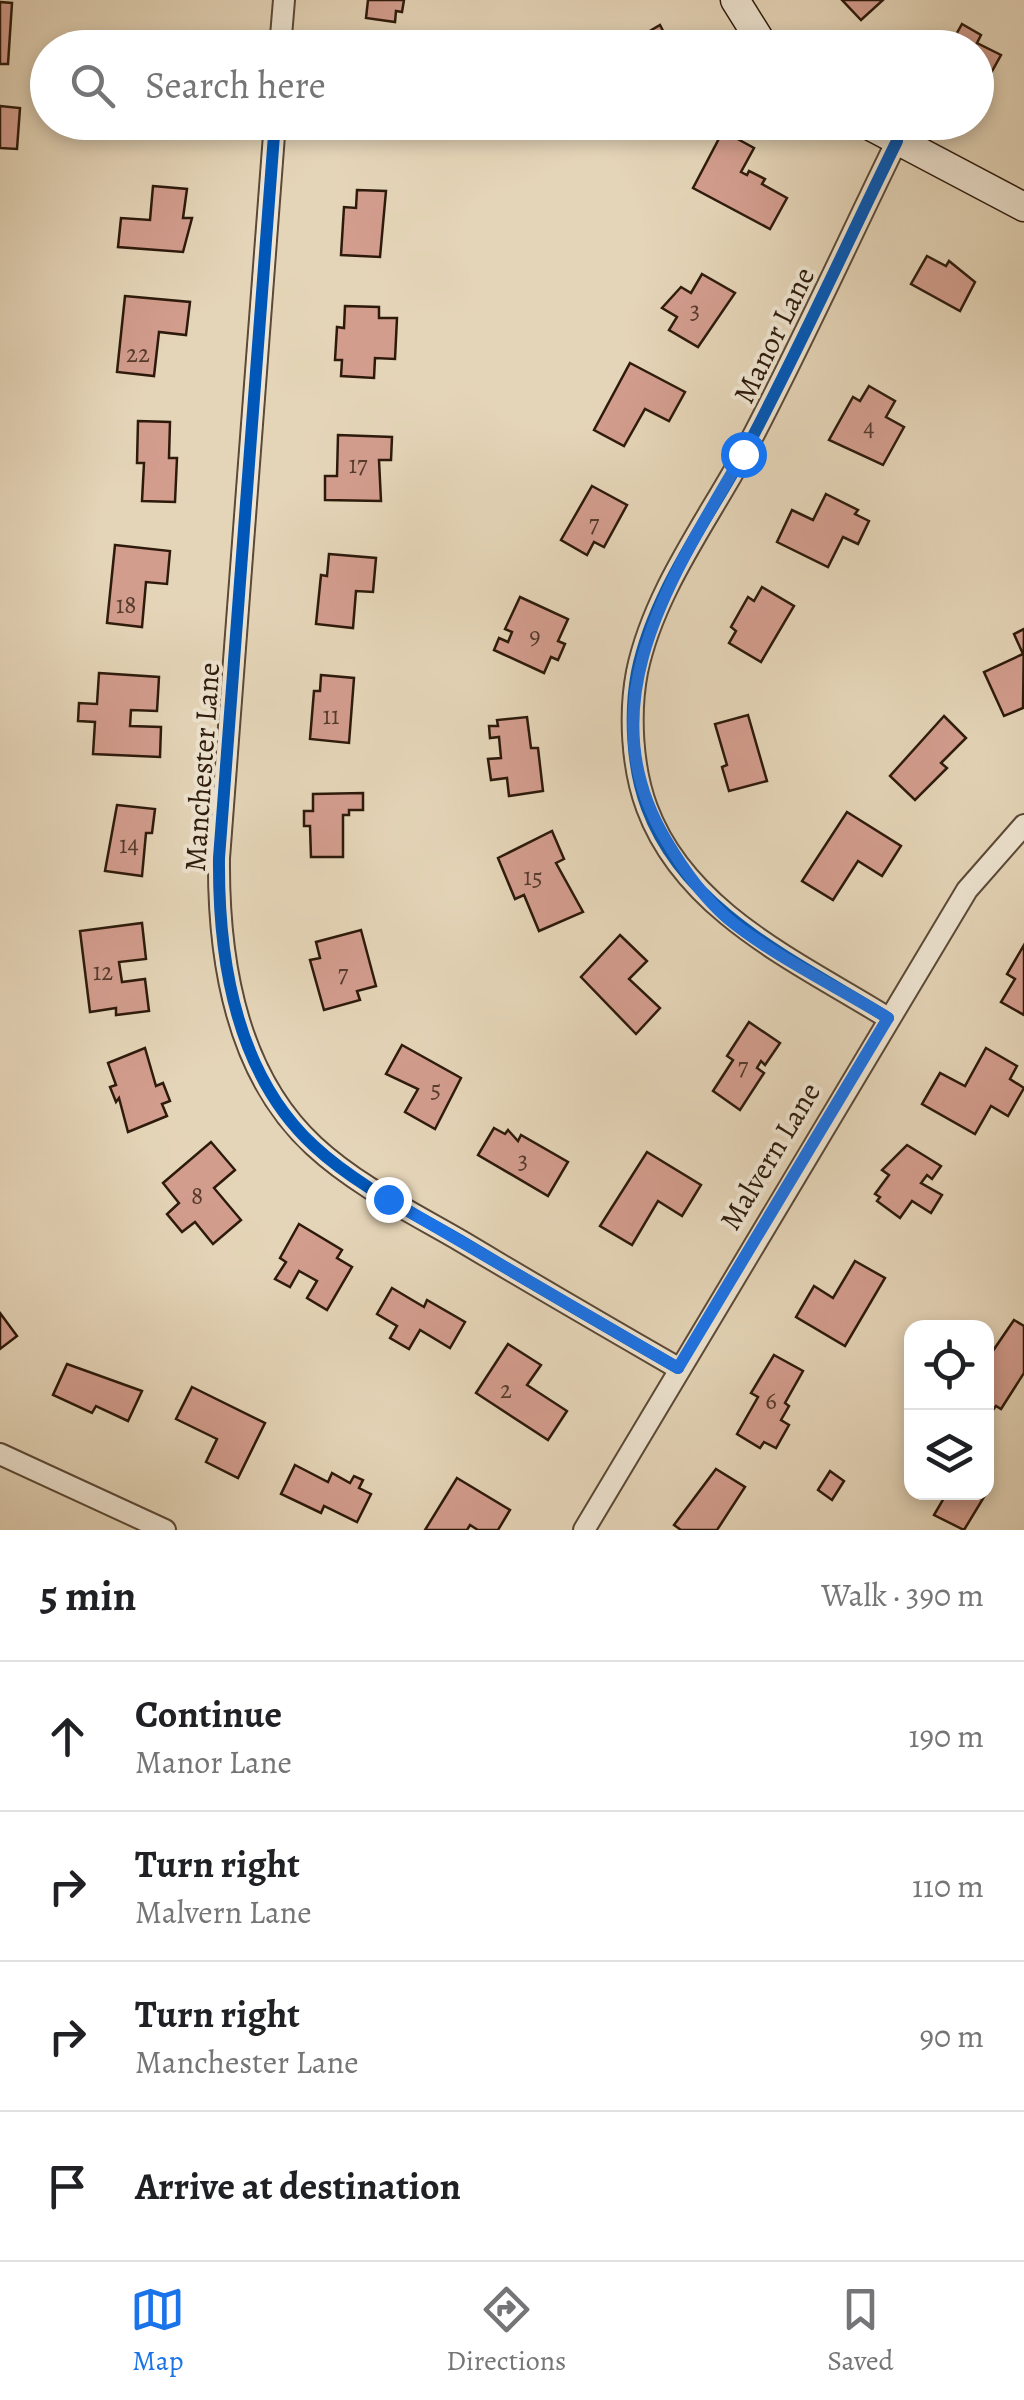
<!DOCTYPE html>
<meta charset="utf-8">
<style>
:root{--surface:#fff;--page:#f6f6f6;--text:#202124;--muted:#757577;--line:#e0e0e0;--accent:#1a73e8}
body{margin:0;font-family:Alegreya,serif;background:var(--page);color:var(--text)}
.controls{position:absolute;right:30px;bottom:30px;display:grid;overflow:hidden;border-radius:20px;box-shadow:0 5px 15px #0003}
.controls button{width:90px;height:90px;display:grid;place-items:center;padding:0;border:0;border-bottom:2px solid var(--line);background:var(--surface);color:var(--text);font:50px sans-serif}
.stop{position:absolute;width:30px;height:30px;margin:-22px;border:8px solid #1a73e8;border-radius:50%;background:#fff}
.stop.end{background:#1a73e8;border-color:#fff;box-shadow:0 2px 10px #0008}
.list{margin:0;padding:0;list-style:none}
h2{display:flex;justify-content:space-between;align-items:center;height:130px;margin:0;padding:0 40px;font-size:42px}
h2 small{font-size:32px;font-weight:400;color:var(--muted)}
.list li{display:grid;grid-template-columns:65px 1fr auto;gap:30px;align-items:center;box-sizing:border-box;height:150px;padding:0 40px;border-top:2px solid var(--line)}
.list b{display:block;font-size:38px;white-space:nowrap}
.list p{margin:0;font-size:32px;white-space:nowrap;color:var(--muted)}
.list em{font-size:32px;font-style:normal;color:var(--muted)}
.icon{flex:none;width:55px;height:55px;fill:none;stroke:currentColor;stroke-width:2;stroke-linecap:round;stroke-linejoin:round}
.map{position:relative;flex:none;width:1024px;height:1530px;overflow:hidden}
.search{position:absolute;background:var(--surface);box-shadow:0 5px 15px #0003;left:30px;right:30px;top:30px;height:110px;display:flex;align-items:center;gap:25px;box-sizing:border-box;padding:0 35px;border-radius:55px;color:var(--muted);font-size:38px}
.sheet{height:730px;background:var(--surface)}
nav{display:flex;justify-content:space-around;align-items:center;box-sizing:border-box;height:140px;border-top:2px solid var(--line);background:var(--surface);font-size:28px;color:var(--muted)}
nav a{display:grid;justify-items:center;gap:5px}
nav .on{color:var(--accent)}
.map>svg:first-child{display:block}
.building{fill:#d39d8e;stroke:#2d1a0b;stroke-width:2.5}
.lines{fill:none;stroke-linecap:round;stroke-linejoin:round}
.street-casing{stroke:#5b4936;stroke-width:24}
.secondary-casing{stroke:#2d1a0b;stroke-width:31}
.street{stroke:#eee4d1;stroke-width:20}
.secondary{stroke:#eee4d1;stroke-width:28}
.cycleway-casing{stroke:#eee4d1;stroke-width:19}
.cycleway{stroke:#0057b8;stroke-width:12}
.route{stroke:#1a73e8;stroke-width:12}
.labels{text-anchor:middle;stroke-width:8;stroke-linejoin:round;paint-order:stroke}
.number-label{font-size:25px;fill:#563b2c}
.street-label{font-size:30px;fill:#2d1a0b;stroke:#eee4d1}
</style>
<div class="map">
<svg width="1024" height="1530" viewBox="0 0 1024 1530">
<rect width="100%" height="100%" fill="#e5d5b8"/>
<filter id="stains"><feTurbulence type="fractalNoise" baseFrequency=".002" numOctaves="4"/><feColorMatrix values="0 0 0 0 .2 0 0 0 0 .09 0 0 0 0 .02 0 0 0 .5 -.17"/></filter>
<radialGradient id="worn" r=".72"><stop offset=".6" stop-color="#630" stop-opacity="0"/><stop offset="1" stop-color="#630" stop-opacity=".3"/></radialGradient>
<g class="building">
<path d="M368 0H404L402 12 396 11 395 22 366 18Z"/>
<path d="M842 0H883L861 20Z"/>
<path d="M0 2 12 3 8 64H0Z"/>
<path d="M962 24 981 35 977 43 1001 55 981 91 976 89V48H931L939 32 953 40Z"/>
<path d="M660 25 672 48H621Z"/>
<path d="M0 106 20 108 17 149 0 148Z"/>
<path d="M723 131 754 148 741 172 747 175 749 171 765 179 762 184 787 198 770 229 693 188Z"/>
<path d="M153 186 187 189 183 218H192L183 252 118 247 121 218 150 220Z"/>
<path d="M357 190 386 191 380 257 341 255 344 207 356 208Z"/>
<path d="M927 256 946 266 949 261 975 282 960 311 911 284Z"/>
<path d="M702 274 735 293 698 347 669 330 677 317 662 308 681 287 691 293Z"/>
<path d="M125 296 190 302 186 335 159 332 154 376 117 372Z"/>
<path d="M345 306 379 307V318H397L395 359 375 358 374 378 341 376 342 360H335L337 327 344 328Z"/>
<path d="M630 363 685 392 669 421 645 409 624 446 594 430Z"/>
<path d="M869 386 895 401 886 417 904 427 883 465 829 440 853 397 860 401Z"/>
<path d="M138 421 170 422 169 458H177L175 502 142 501 144 463H137Z"/>
<path d="M338 435 392 437 391 460H379L381 501 325 500V476H337Z"/>
<path d="M592 486 627 505 604 547 594 542 587 555 561 540Z"/>
<path d="M826 494 858 510 855 514 869 521 858 544 843 537 828 567 777 542 792 510 813 520Z"/>
<path d="M115 545 170 551 167 584 146 582 142 627 107 623Z"/>
<path d="M329 554 376 558 373 592 356 591 353 628 316 624 321 575 327 576Z"/>
<path d="M762 587 794 606 761 662 729 643 736 631 731 627 748 597 754 601Z"/>
<path d="M520 597 568 619 558 641 565 644 558 660 551 657 544 673 494 650 499 638 508 642 512 632 505 629Z"/>
<path d="M1024 629 1023 708 1004 716 984 672 1023 654 1014 634Z"/>
<path d="M99 673 159 677 157 711 131 710 130 726 161 727 160 757 93 754 95 722 78 721 79 703 97 704Z"/>
<path d="M321 675 354 678 349 743 310 739 314 691H320Z"/>
<path d="M748 715 767 781 729 791 722 767 727 765 715 724Z"/>
<path d="M944 716 966 738 941 763 947 768 915 800 890 776Z"/>
<path d="M527 717 531 748H538L543 791 509 796 507 778 491 780 488 759 501 758 499 737 490 738 489 726H498L497 720Z"/>
<path d="M363 793V810H349V815H343V857H311L310 826H304V811H313V794Z"/>
<path d="M117 805 155 809 152 833H146L142 876 105 871Z"/>
<path d="M847 812 901 846 882 876 858 861 833 900 802 881Z"/>
<path d="M552 831 564 859 556 863 583 912 539 931 524 895 515 899 498 858Z"/>
<path d="M142 923 146 959 119 962 122 982 145 979 149 1011 116 1015V1008L90 1012 80 931Z"/>
<path d="M361 930 376 986 357 991 360 1000 324 1010 310 960 320 958 316 942Z"/>
<path d="M620 935 647 961 629 979 660 1008 636 1034 581 977Z"/>
<path d="M1024 945V1015L1001 1002 1015 979 1007 974Z"/>
<path d="M749 1022 780 1043 765 1065 761 1061 757 1068 764 1073 740 1110 713 1091 733 1060 727 1056Z"/>
<path d="M402 1045 461 1078 435 1129 405 1112 418 1089 386 1074Z"/>
<path d="M145 1048 156 1086 163 1083 170 1101 162 1104 167 1116 128 1132 119 1098 116 1102 110 1087 116 1085 108 1063Z"/>
<path d="M986 1048 1017 1066 1010 1079 1024 1088 1008 1116 991 1106 975 1134 922 1104 940 1073 965 1086Z"/>
<path d="M494 1128 505 1134 508 1130 518 1141 521 1135 568 1162 548 1196 478 1155Z"/>
<path d="M211 1142 235 1170 214 1188 241 1220 213 1244 195 1222 182 1232 167 1214 179 1203 163 1183Z"/>
<path d="M907 1145 941 1166 932 1179 927 1175 921 1183 942 1195 931 1213 912 1201 900 1218 877 1201 880 1197 875 1194 889 1175 882 1170Z"/>
<path d="M647 1152 701 1185 682 1216 658 1201 632 1245 600 1226Z"/>
<path d="M299 1224 342 1250 337 1258 352 1267 327 1310 307 1298 317 1281 299 1271 290 1287 275 1279 286 1262 280 1258Z"/>
<path d="M855 1261 885 1278 845 1346 796 1317 814 1286 833 1298Z"/>
<path d="M392 1288 424 1307 427 1300 465 1322 450 1348 420 1330 409 1349 390 1338 397 1326 377 1314Z"/>
<path d="M0 1313 17 1336 0 1349Z"/>
<path d="M1014 1320 1024 1326V1373L1001 1409 996 1406 990 1414 986 1412V1361Z"/>
<path d="M508 1344 541 1365 527 1385 567 1411 548 1440 476 1393Z"/>
<path d="M774 1355 803 1371 785 1403 789 1406 781 1420 789 1425 776 1448 764 1442 760 1448 737 1434 758 1397 751 1393Z"/>
<path d="M67 1364 142 1391 128 1421 96 1406 92 1413 53 1395Z"/>
<path d="M192 1387 265 1423 238 1478 206 1462 217 1439 176 1419Z"/>
<path d="M295 1465 328 1482 332 1473 350 1483 354 1476 363 1480 359 1488 371 1494 357 1522 324 1506 321 1513 281 1494Z"/>
<path d="M716 1469 745 1487 717 1530H681L674 1525Z"/>
<path d="M830 1471 844 1481 832 1500 818 1490Z"/>
<path d="M457 1478 510 1510 498 1530H478L470 1525 467 1530H425Z"/>
<path d="M934 1492H987L964 1530 934 1515 944 1498Z"/>
</g>
<g class="lines">
<defs>
<g id="street">
<path d="M280 48 284 0"/>
<path d="M275 122 219 858C218 959 235 1073 314 1146 356 1185 411 1212 461 1241 533 1284 605 1326 678 1368"/>
<path d="M888 1018C800 963 686 913 647 808 632 768 629 714 637 672 653 594 705 524 743 455 798 352 846 245 897 141"/>
<path d="M0 1454 165 1530"/>
<path d="M584 1530 967 890 1024 825"/>
</g>
<g id="secondary">
<path d="M735 0 765 48"/>
<path d="M863 122 1024 207"/>
</g>
</defs>
<use href="#street" class="street-casing"/>
<use href="#secondary" class="secondary-casing"/>
<use href="#street" class="street"/>
<use href="#secondary" class="secondary"/>
<defs>
<g id="cycleway">
<path d="M275 122 219 858C218 959 235 1073 314 1146 356 1185 411 1212 461 1241 533 1284 605 1326 678 1368"/>
<path d="M888 1018C800 963 686 913 647 808 632 768 629 714 637 672 653 594 705 524 743 455 798 352 846 245 897 141"/>
</g>
</defs>
<use href="#cycleway" class="cycleway-casing"/>
<use href="#cycleway" class="cycleway"/>
</g>
<g class="lines">
<path class="route" d="M388 1199 678 1368 888 1018C839 988 770 954 727 918 703 897 682 867 666 840 584 702 674 574 743 454"/>
</g>
<g class="labels">
<g class="number-label">
<text x="695" y="318">3</text>
<text x="138" y="362">22</text>
<text x="869" y="436">4</text>
<text x="358" y="473">17</text>
<text x="594" y="532">7</text>
<text x="126" y="613">18</text>
<text x="535" y="644">9</text>
<text x="331" y="724">11</text>
<text x="129" y="853">14</text>
<text x="533" y="885">15</text>
<text x="103" y="980">12</text>
<text x="343" y="982">7</text>
<text x="743" y="1075">7</text>
<text x="436" y="1097">5</text>
<text x="523" y="1168">3</text>
<text x="197" y="1204">8</text>
<text x="506" y="1398">2</text>
<text x="771" y="1409">6</text>
</g>
<g class="street-label">
<text transform="translate(774 335) rotate(-64)" y="10">Manor Lane</text>
<text transform="translate(202 767) rotate(-86)" y="10">Manchester Lane</text>
<text transform="translate(770 1156) rotate(-59)" y="10">Malvern Lane</text>
</g>
</g>
<rect width="100%" height="100%" filter="url(#stains)"/>
<rect width="100%" height="100%" fill="url(#worn)"/>
</svg>
<div class="controls">
<button><svg class="icon" aria-label="locate" viewBox="0 0 24 24"><circle cx="12" cy="12" r="6"/><path d="M12 2v4M12 18v4M2 12h4M18 12h4"/></svg></button>
<button><svg class="icon" aria-label="layers" viewBox="0 0 24 24"><path d="M12 4l9 5-9 5-9-5zM3 14l9 5 9-5"/></svg></button>
</div>
<div class="stop" style="left:743px;top:454px"></div>
<div class="stop end" style="left:388px;top:1199px"></div>
<div class="search"><svg class="icon" aria-label="search" viewBox="0 0 24 24"><circle cx="10" cy="10" r="6"/><path d="M15 15l6 6"/></svg>Search here</div>
</div>
<section class="sheet">
<h2>5 min<small>Walk · 390 m</small></h2>
<ul class="list">
<li><svg class="icon" aria-label="ahead" viewBox="0 0 24 24"><path d="M12 20V5M6 11l6-6 6 6"/></svg><div><b>Continue</b><p>Manor Lane</p></div><em>190 m</em></li>
<li><svg class="icon" aria-label="right" viewBox="0 0 24 24"><path d="M7 20v-9h11M14 6l5 5-5 5"/></svg><div><b>Turn right</b><p>Malvern Lane</p></div><em>110 m</em></li>
<li><svg class="icon" aria-label="right" viewBox="0 0 24 24"><path d="M7 20v-9h11M14 6l5 5-5 5"/></svg><div><b>Turn right</b><p>Manchester Lane</p></div><em>90 m</em></li>
<li><svg class="icon" aria-label="arrive" viewBox="0 0 24 24"><path d="M6 21V4h12l-3 4 3 4H6"/></svg><div><b>Arrive at destination</b></div></li>
</ul>
</section>
<nav>
<a class="on"><svg class="icon" aria-label="map" viewBox="0 0 24 24"><path d="M3 6l6-2 6 2 6-2v14l-6 2-6-2-6 2zM9 4v14M15 6v14"/></svg>Map</a>
<a><svg class="icon" aria-label="directions" viewBox="0 0 24 24"><path d="M12 3l9 9-9 9-9-9zM9 14v-3h6M13 9l2 2-2 2"/></svg>Directions</a>
<a><svg class="icon" aria-label="saved" viewBox="0 0 24 24"><path d="M7 4h10v16l-5-4-5 4z"/></svg>Saved</a>
</nav>
